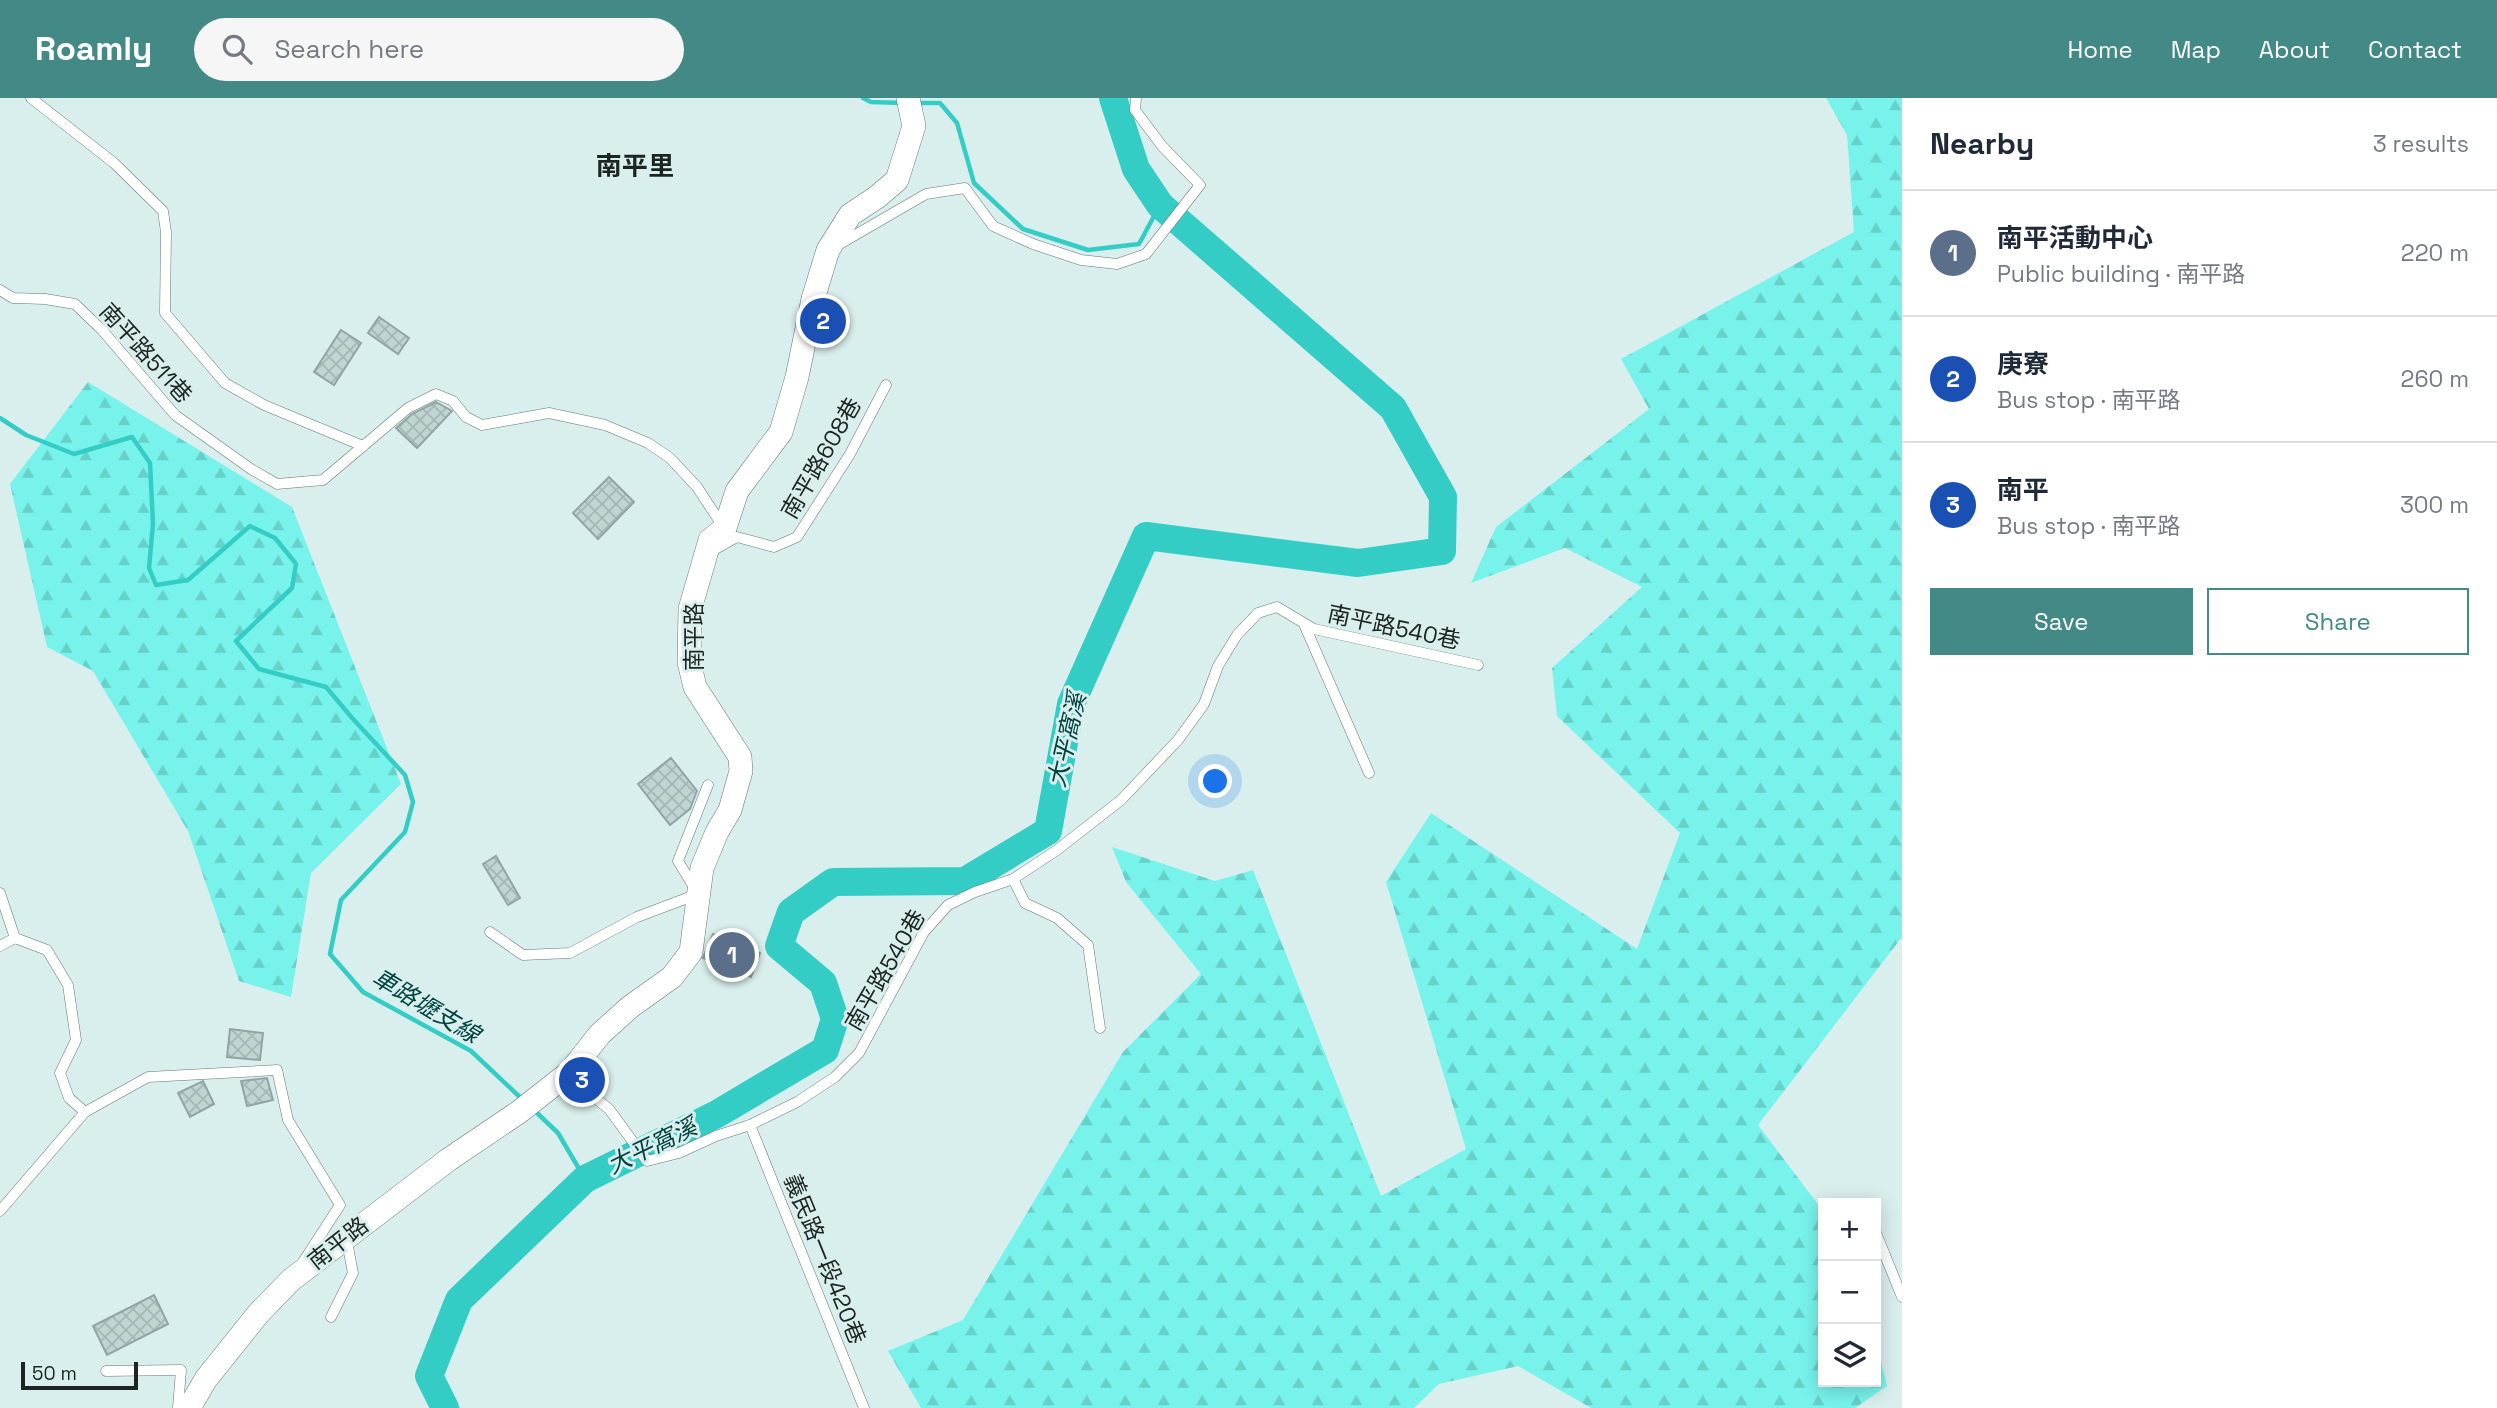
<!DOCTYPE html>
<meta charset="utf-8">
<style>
:root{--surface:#fff;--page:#f6f6f7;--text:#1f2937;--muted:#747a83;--line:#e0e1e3;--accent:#438a86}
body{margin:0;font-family:"Space Grotesk","Noto Sans TC",sans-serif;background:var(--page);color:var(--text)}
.controls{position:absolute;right:21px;bottom:21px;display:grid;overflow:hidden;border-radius:0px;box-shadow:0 4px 18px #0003}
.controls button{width:63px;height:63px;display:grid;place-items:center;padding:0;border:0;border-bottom:2px solid var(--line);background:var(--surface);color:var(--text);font:35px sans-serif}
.scale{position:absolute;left:21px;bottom:18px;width:117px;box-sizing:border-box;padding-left:7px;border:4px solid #1c2424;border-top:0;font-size:19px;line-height:24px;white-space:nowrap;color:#1c2424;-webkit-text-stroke:5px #d9efed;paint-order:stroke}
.you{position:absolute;left:1216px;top:684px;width:24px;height:24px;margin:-18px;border:5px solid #fff;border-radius:50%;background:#1a73e8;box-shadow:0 0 0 10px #1a73e833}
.badge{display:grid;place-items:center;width:46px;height:46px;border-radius:50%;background:var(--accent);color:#fff;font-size:23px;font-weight:700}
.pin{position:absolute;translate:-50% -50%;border:4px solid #fff;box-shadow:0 2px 7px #0006}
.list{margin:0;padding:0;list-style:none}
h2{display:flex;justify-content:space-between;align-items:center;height:91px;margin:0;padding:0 28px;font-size:30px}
h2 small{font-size:23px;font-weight:400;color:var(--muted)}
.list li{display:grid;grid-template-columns:46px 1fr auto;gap:21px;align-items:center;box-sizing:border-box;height:126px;padding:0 28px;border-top:2px solid var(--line)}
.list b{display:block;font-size:26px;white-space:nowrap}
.list p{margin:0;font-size:23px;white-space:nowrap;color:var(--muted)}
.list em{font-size:23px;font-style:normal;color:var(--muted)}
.actions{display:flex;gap:14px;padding:21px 28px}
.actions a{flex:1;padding:16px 0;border:2px solid var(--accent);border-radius:0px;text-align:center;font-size:24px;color:var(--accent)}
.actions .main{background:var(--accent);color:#fff}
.icon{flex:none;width:38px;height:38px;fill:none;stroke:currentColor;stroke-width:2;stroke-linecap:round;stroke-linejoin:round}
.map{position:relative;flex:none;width:1902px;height:1310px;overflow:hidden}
header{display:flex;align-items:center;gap:42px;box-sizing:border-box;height:98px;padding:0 35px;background:var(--accent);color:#fff}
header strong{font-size:33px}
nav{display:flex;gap:38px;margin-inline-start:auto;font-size:24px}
.search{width:490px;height:63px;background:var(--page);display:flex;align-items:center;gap:18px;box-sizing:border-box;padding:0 24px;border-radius:38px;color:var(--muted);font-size:26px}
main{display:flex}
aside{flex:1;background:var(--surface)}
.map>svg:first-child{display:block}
.forest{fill:url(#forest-firs)}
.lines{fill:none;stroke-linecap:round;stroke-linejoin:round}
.stream{stroke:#34cdc6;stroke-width:4.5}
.river{stroke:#34cdc6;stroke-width:28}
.building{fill:url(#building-cross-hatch);stroke:#91a6a4;stroke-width:2}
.service-casing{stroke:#647876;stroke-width:11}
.tertiary-casing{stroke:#647876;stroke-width:24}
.service{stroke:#fff;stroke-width:10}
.tertiary{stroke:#fff;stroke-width:23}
.labels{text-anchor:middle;stroke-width:6;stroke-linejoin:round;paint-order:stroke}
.street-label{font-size:23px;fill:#1c2424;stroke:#d9efed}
.water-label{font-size:24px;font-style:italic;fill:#004441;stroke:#d9efed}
.quarter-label{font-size:26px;font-weight:bold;fill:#1c2424;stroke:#d9efed}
</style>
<header>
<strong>Roamly</strong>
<div class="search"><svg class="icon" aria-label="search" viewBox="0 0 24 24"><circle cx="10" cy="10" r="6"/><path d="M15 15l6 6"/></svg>Search here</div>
<nav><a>Home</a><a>Map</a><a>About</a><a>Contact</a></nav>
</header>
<main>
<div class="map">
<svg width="1902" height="1310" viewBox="0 0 1902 1310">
<defs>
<pattern id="forest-firs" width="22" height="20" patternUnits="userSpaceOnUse" patternTransform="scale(1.75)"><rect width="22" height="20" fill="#77f3eb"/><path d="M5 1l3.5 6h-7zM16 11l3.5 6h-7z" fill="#66d0c9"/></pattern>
<pattern id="building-cross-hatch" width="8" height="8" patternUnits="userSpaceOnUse" patternTransform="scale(1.75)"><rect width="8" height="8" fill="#bfd5d3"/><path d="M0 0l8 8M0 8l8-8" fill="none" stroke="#a4b7b5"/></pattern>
</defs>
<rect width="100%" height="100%" fill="#d9efed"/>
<g class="forest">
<path d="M1826 0H1902V839L1758 1027 1823 1113V1284H1876V1243L1887 1288 1855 1310H1591L1518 1268 1439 1286 1414 1310H921L888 1253 963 1222 1123 954 1201 876 1126 784 1112 749 1215 783 1253 772 1381 1098 1466 1051 1386 784 1431 715 1637 851 1680 735 1557 618 1552 570 1642 489 1565 450 1471 485 1496 429 1649 311 1621 261 1854 134 1847 37Z"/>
<path d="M88 284 292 409 401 686 311 775 291 899 239 883 188 733 93 573 47 549 10 386Z"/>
</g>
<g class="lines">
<g class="stream">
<path d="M863 0 871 4 903 5"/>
<path d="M915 5H940L957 25 974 85 1023 131 1088 152 1139 146 1160 107"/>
<path d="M0 320 26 337 74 356 132 339 150 365 153 426 149 470 156 487 188 482 250 428 275 440 293 462 296 466 292 490 236 543 259 571 326 589 353 621 405 677 413 704 405 734 341 802 330 856 363 894 471 953 523 1002"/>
<path d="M535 1013 558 1035 585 1081"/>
</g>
<path class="river" d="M445 1310 429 1278 459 1202 585 1081 717 1016 825 952 835 921 823 885 779 848 791 814 833 784 965 783 1048 733 1071 606 1146 438 1358 465 1442 453 1443 399 1393 310 1160 107 1136 71 1113 0"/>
</g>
<g class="building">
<path d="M379 219 409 240 398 256 368 235Z"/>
<path d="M341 232 361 245 334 287 314 274Z"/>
<path d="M436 304 452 313 417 350 396 330 412 316Z"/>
<path d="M609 379 634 404 598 441 573 415Z"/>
<path d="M671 660 697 693 690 711 670 727 638 686Z"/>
<path d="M496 758 520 800 508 807 483 766Z"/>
<path d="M713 836 760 855 751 879 703 860Z"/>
<path d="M230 931 263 935 260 962 227 959Z"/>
<path d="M267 980 273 1002 247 1008 241 983Z"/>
<path d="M203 983 214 1006 190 1019 178 995Z"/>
<path d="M154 1197 168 1226 107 1257 93 1228Z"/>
</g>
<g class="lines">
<defs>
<g id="service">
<path d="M31 0 114 65 163 113 166 134 165 215 225 285 264 307 363 348"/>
<path d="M838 147 926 96 965 90 993 128 1033 146 1081 162 1117 166 1146 156 1200 87 1162 48 1135 12 1136 0"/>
<path d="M0 192 13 200 45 201 75 206 102 232 175 317 251 371 277 386 323 382 408 310 436 296 453 303 466 319 482 327 549 315 605 327 648 345 670 360 697 389 722 427"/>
<path d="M712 453 737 439 774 449 797 439 850 356 886 287"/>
<path d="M1304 526 1369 675"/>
<path d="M1013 781 1025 805 1057 820 1088 847 1100 930"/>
<path d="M0 795 15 840 47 852 68 887 76 942 60 975 69 1000 85 1014"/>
<path d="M490 834 523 857 570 855 637 819 698 796 678 763 708 687"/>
<path d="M0 848 15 840"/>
<path d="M553 990 594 999 609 1011 647 1063 679 1055 716 1038 750 1027 797 1004 835 979 859 955 924 834 948 807 975 794 1013 781 1057 752 1121 702 1178 642 1204 606 1218 568 1237 537 1258 515 1277 509 1314 531 1478 567"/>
<path d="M750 1027 864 1310"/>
<path d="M0 1113 85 1014 148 979 277 972 288 1022 340 1107 303 1164"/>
<path d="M1876 1135 1902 1199"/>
<path d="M331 1219 353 1175 346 1139"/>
<path d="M106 1273 181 1272 178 1310"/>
</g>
<path id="tertiary" d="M189 1310 206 1281 258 1216 291 1182 448 1062 519 1014 570 974 600 936 630 909 672 879 691 854 702 770 717 734 730 712 741 673 740 659 695 589 689 564 690 511 710 442 725 430 737 393 781 334 797 279 813 201 828 152 850 117 877 99 897 82 914 28 908 0"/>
</defs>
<use href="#service" class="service-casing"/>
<use href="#tertiary" class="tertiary-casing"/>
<use href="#service" class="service"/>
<use href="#tertiary" class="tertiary"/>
</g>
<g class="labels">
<g class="street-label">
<text transform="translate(146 255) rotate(48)" y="8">南平路511巷</text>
<text transform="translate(821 360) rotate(-60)" y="8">南平路608巷</text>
<text transform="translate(1394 529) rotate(12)" y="8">南平路540巷</text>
<text transform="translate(694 539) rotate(-90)" y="8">南平路</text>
<text transform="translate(885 872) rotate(-60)" y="8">南平路540巷</text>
<text transform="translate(338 1145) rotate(-38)" y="8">南平路</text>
<text transform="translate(825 1161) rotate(68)" y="8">義民路一段420巷</text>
</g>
<g class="water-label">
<text transform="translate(1067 642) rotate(-77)" y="8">大平窩溪</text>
<text transform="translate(426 908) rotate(31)" y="8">車路壢支線</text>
<text transform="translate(652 1048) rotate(-26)" y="8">大平窩溪</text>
</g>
<g class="quarter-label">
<text x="635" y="77">南平里</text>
</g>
</g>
</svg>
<div class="controls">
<button>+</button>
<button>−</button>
<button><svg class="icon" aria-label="layers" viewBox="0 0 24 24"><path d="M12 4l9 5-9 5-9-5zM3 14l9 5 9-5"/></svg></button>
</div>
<div class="scale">50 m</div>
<div class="you"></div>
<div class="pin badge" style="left:732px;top:857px;background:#5c6f8a">1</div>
<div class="pin badge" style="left:823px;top:223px;background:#1a4fb4">2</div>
<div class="pin badge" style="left:582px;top:982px;background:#1a4fb4">3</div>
</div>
<aside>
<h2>Nearby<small>3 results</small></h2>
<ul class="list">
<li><span class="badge" style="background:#5c6f8a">1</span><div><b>南平活動中心</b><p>Public building · 南平路</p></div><em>220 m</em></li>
<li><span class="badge" style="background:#1a4fb4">2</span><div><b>庚寮</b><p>Bus stop · 南平路</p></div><em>260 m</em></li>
<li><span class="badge" style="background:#1a4fb4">3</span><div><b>南平</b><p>Bus stop · 南平路</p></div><em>300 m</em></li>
</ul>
<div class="actions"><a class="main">Save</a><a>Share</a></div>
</aside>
</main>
